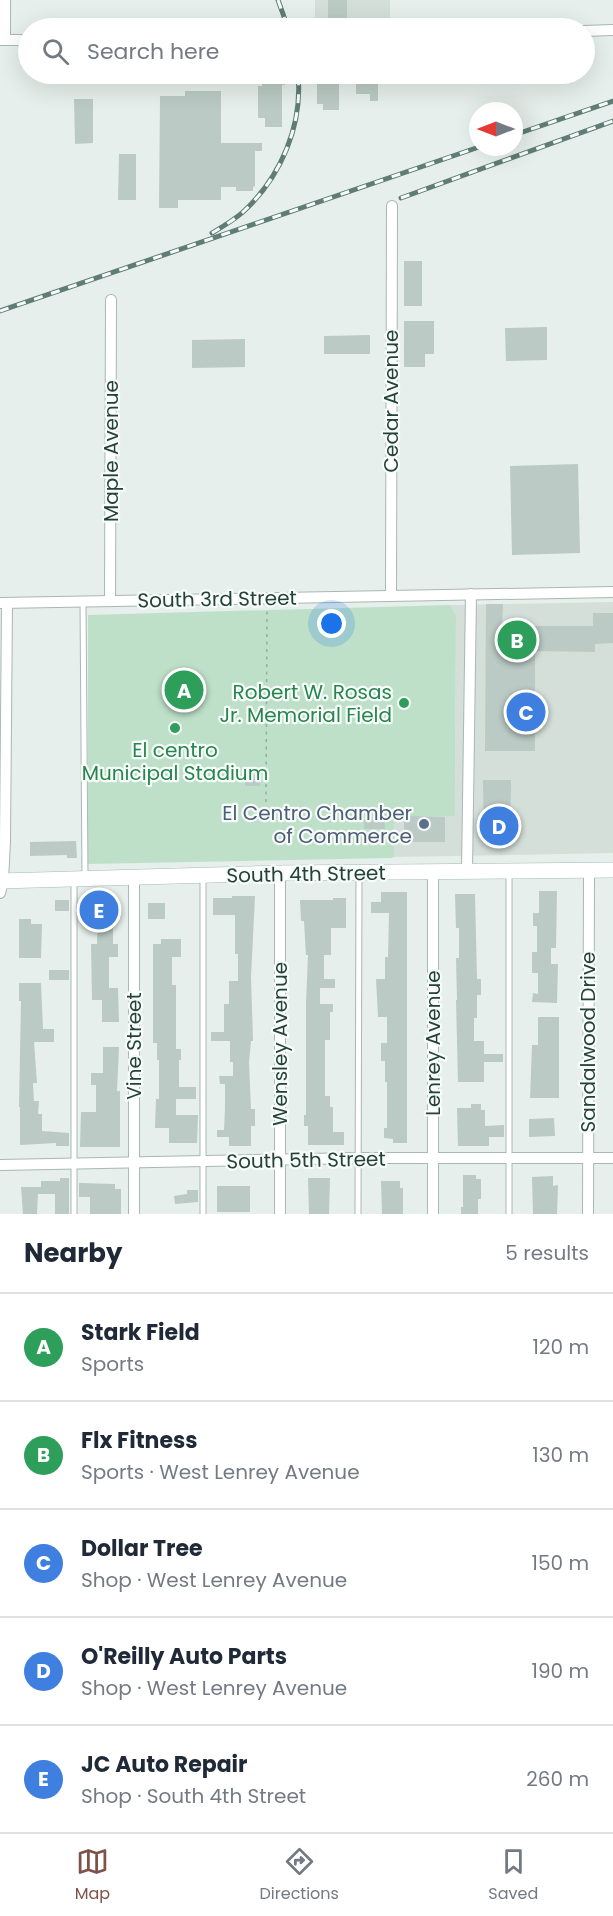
<!DOCTYPE html>
<meta charset="utf-8">
<style>
:root{--surface:#fff;--page:#f6f6f7;--text:#1f2937;--muted:#747a83;--line:#e0e1e3;--accent:#7f5249}
body{margin:0;font-family:Poppins,sans-serif;background:var(--page);color:var(--text)}
.compass{position:absolute;left:469px;top:102px;width:54px;height:54px;border-radius:50%;background:var(--surface);box-shadow:0 6px 24px #0002;rotate:270deg}
.you{position:absolute;left:332px;top:624px;width:21px;height:21px;margin:-15px;border:4px solid #fff;border-radius:50%;background:#1a73e8;box-shadow:0 0 0 9px #1a73e833}
.badge{display:grid;place-items:center;width:39px;height:39px;border-radius:50%;background:var(--accent);color:#fff;font-size:20px;font-weight:700}
.pin{position:absolute;translate:-50% -50%;border:3px solid #fff;box-shadow:0 2px 6px #0006}
.list{margin:0;padding:0;list-style:none}
h2{display:flex;justify-content:space-between;align-items:center;height:78px;margin:0;padding:0 24px;font-size:26px}
h2 small{font-size:20px;font-weight:400;color:var(--muted)}
.list li{display:grid;grid-template-columns:39px 1fr auto;gap:18px;align-items:center;box-sizing:border-box;height:108px;padding:0 24px;border-top:2px solid var(--line)}
.list b{display:block;font-size:22px;white-space:nowrap}
.list p{margin:0;font-size:20px;white-space:nowrap;color:var(--muted)}
.list em{font-size:20px;font-style:normal;color:var(--muted)}
.icon{flex:none;width:33px;height:33px;fill:none;stroke:currentColor;stroke-width:2;stroke-linecap:round;stroke-linejoin:round}
.map{position:relative;flex:none;width:613px;height:1214px;overflow:hidden}
.search{position:absolute;background:var(--surface);box-shadow:0 6px 24px #0002;left:18px;right:18px;top:18px;height:66px;display:flex;align-items:center;gap:15px;box-sizing:border-box;padding:0 21px;border-radius:33px;color:var(--muted);font-size:22px}
.sheet{height:618px;background:var(--surface)}
nav{display:flex;justify-content:space-around;align-items:center;box-sizing:border-box;height:84px;border-top:2px solid var(--line);background:var(--surface);font-size:16px;color:var(--muted)}
nav a{display:grid;justify-items:center;gap:3px}
nav .on{color:var(--accent)}
.map>svg:first-child{display:block}
.built{fill:#d4dfda}
.green{fill:#bfe0c8}
.building{fill:#bbcac4}
.lines{fill:none;stroke-linecap:round;stroke-linejoin:round}
.service-casing{stroke:#a8b8b2;stroke-width:7}
.minor-casing{stroke:#a8b8b2;stroke-width:12}
.secondary-casing{stroke:#a4bbb3;stroke-width:16}
.path{stroke:#86b3a5;stroke-width:1.5;stroke-dasharray:3 4.5;stroke-linecap:butt}
.service{stroke:#fff;stroke-width:5}
.minor{stroke:#fff;stroke-width:10}
.secondary{stroke:#fff;stroke-width:15}
.rail-casing{stroke:#5f7d75;stroke-width:5}
.rail{stroke:#f7fbf9;stroke-width:3;stroke-dasharray:9;stroke-linecap:butt}
.leisure-dot{fill:#2e9e5b;stroke:#f7fbf9;stroke-width:2}
.service-dot{fill:#5c6f8a;stroke:#f7fbf9;stroke-width:2}
.labels{text-anchor:middle;stroke-width:4.5;stroke-linejoin:round;paint-order:stroke}
.street-label{font-size:20px;fill:#24423a;stroke:#f7fbf9}
.leisure-label{font-size:20px;fill:#27864d;stroke:#f7fbf9;text-anchor:end}
.service-label{font-size:20px;fill:#4e5e75;stroke:#f7fbf9;text-anchor:end}
</style>
<div class="map">
<svg width="613" height="1214" viewBox="0 0 613 1214">
<rect width="100%" height="100%" fill="#e6efeb"/>
<g class="built">
<rect x="315" y="0" width="75" height="23"/>
<path d="M613 602V853L394 857V816H455L456 615 450 605Z"/>
</g>
<path class="green" d="M450 605 456 615 455 816H394V857L391 858 88 864V615Z"/>
<g class="building">
<rect x="328" y="0" width="19" height="19"/>
<path d="M317 74H339V110H323V104H317Z"/>
<path d="M356 74H378V101H370V94H356Z"/>
<path d="M262 78H285V85H282V127H265V118H258V86H262Z"/>
<path d="M185 91H221V143H262V151H255V186L253 187V191H236V187H221V200H178V208H159L160 96H185Z"/>
<path d="M74 99H93V143L75 144Z"/>
<path d="M119 154H136V200H118Z"/>
<rect x="404" y="261" width="18" height="45"/>
<path d="M404 321H434V354H425V367H404Z"/>
<path d="M547 327V360L506 361 505 328Z"/>
<path d="M370 335V354H324V336Z"/>
<path d="M245 339V367L192 368V340Z"/>
<path d="M578 464 580 553 512 555 510 466Z"/>
<path d="M486 604H503L502 626H593V613H613V643L595 644V652L535 651V751H485Z"/>
<path d="M245 774 260 776V786H245Z"/>
<path d="M483 780H511L510 838H484Z"/>
<path d="M411 816 445 817V842H412L411 831H404V818Z"/>
<path d="M385 818V829H364V819Z"/>
<path d="M76 841 77 858H67V855L30 856V842Z"/>
<path d="M539 891H557L556 948H551V964H558L557 1003 532 1002 533 993 538 994V973H532V952H537V926H533V913H539Z"/>
<path d="M381 892H407V1143H393V1139L384 1138V1128H387V1082H385V1061H381V1043H387V1017H378L376 979H385V957H388L389 913H371V902H381Z"/>
<path d="M455 894H475L477 979H481V995H477V1018H474V1041H484V1054H503V1062H484V1082H458L456 1000H457L456 958H459V928H456Z"/>
<path d="M232 896H255L251 977 253 1041H251L249 1062 251 1109H255V1126H251V1146H229V1137H217V1130H224L225 1109V1084H220L219 1076H233V1062H230V1041H211V1032H224V1004H229V981H238V954H235V915H213V898H232Z"/>
<path d="M333 898H346V928H331V955H324V979H335V988H320V1004H333V1012H330V1040H325V1096H330V1107H333V1132H344V1145H308V1126H304V1115H306V1004L308 955H306L304 921H301L300 900H333Z"/>
<rect x="55" y="900" width="14" height="11"/>
<path d="M79 903 118 905V916H113V944H118V957H109V988H118L119 1022H102V1000H92L91 944H97L98 917H79Z"/>
<rect x="148" y="903" width="17" height="16"/>
<path d="M19 919H31V924H42L41 958H19Z"/>
<path d="M161 939H181V957H172V985H176V1049H181V1060H179V1087H196V1099H176V1115H198L197 1143H169V1128H155L156 1099H159V1060H157V1043H153V944H161Z"/>
<rect x="49" y="970" width="20" height="10"/>
<path d="M19 983H41L43 1029H54V1042H34L37 1083H33L34 1101H39L38 1114H42V1131L69 1133V1146H56V1143L20 1145V1107H19L21 1001H19Z"/>
<path d="M538 1017H559V1098H530L532 1045H538Z"/>
<path d="M103 1047H119L117 1091H120V1147H80L81 1112H96V1085H91V1073H103Z"/>
<path d="M471 1104H481V1110H485V1126L504 1125V1137H489V1146H458L457 1108H471Z"/>
<path d="M554 1118 555 1136 529 1137V1119Z"/>
<path d="M463 1175H476V1179H481V1199H478V1214H461V1207H463Z"/>
<path d="M553 1176V1186L558 1185 557 1214H533L532 1177Z"/>
<path d="M60 1178H69V1214H55V1194H38L37 1214H23L21 1187H41V1181H60Z"/>
<path d="M308 1178H330L329 1214H309Z"/>
<path d="M381 1181H400V1188H403V1214H382Z"/>
<path d="M79 1183 115 1184V1189H121V1214H90V1197H79Z"/>
<rect x="217" y="1186" width="33" height="26"/>
<path d="M187 1190H198V1202L175 1204 174 1196 187 1194Z"/>
</g>
<g class="lines">
<defs>
<g id="service">
<path d="M83 602 85 877"/>
<path d="M203 877V1214"/>
<path d="M74 1214V880"/>
<path d="M358 1214 359 874"/>
<path d="M509 1214V874"/>
</g>
<g id="minor">
<path d="M5 0V40"/>
<path d="M584 31 613 30"/>
<path d="M0 40H28"/>
<path d="M391 596 392 206"/>
<path d="M110 601 111 300"/>
<path d="M0 603 613 592"/>
<path d="M467 871 471 594"/>
<path d="M134 878V1214"/>
<path d="M0 893 3 881 5 841 7 603"/>
<path d="M0 1165 358 1158H613"/>
<path d="M280 1214V873"/>
<path d="M433 1214V872"/>
<path d="M588 1214 589 871"/>
</g>
<path id="secondary" d="M0 881 280 873 613 870"/>
</defs>
<use href="#service" class="service-casing"/>
<use href="#minor" class="minor-casing"/>
<use href="#secondary" class="secondary-casing"/>
<path class="path" d="M266 802 267 608"/>
<use href="#service" class="service"/>
<use href="#minor" class="minor"/>
<use href="#secondary" class="secondary"/>
<defs>
<g id="rail">
<path d="M278 0 288 28"/>
<path d="M514 135 613 101"/>
<path d="M401 198 613 121"/>
<path d="M212 233C222 227 234 220 243 212 281 177 303 125 298 74"/>
<path d="M0 311 479 147"/>
</g>
</defs>
<use href="#rail" class="rail-casing"/>
<use href="#rail" class="rail"/>
</g>
<g class="leisure-dot">
<circle cx="404" cy="703" r="6"/>
<circle cx="175" cy="728" r="6"/>
</g>
<circle class="service-dot" cx="424" cy="824" r="6"/>
<g class="labels">
<g class="street-label">
<text transform="translate(391 401) rotate(-90)" y="7">Cedar Avenue</text>
<text transform="translate(111 451) rotate(-90)" y="7">Maple Avenue</text>
<text transform="translate(217 599) rotate(-1)" y="7">South 3rd Street</text>
<text transform="translate(306 874) rotate(-1)" y="7">South 4th Street</text>
<text transform="translate(588 1042) rotate(-90)" y="7">Sandalwood Drive</text>
<text transform="translate(433 1043) rotate(-90)" y="7">Lenrey Avenue</text>
<text transform="translate(280 1044) rotate(-90)" y="7">Wensley Avenue</text>
<text transform="translate(134 1046) rotate(-90)" y="7">Vine Street</text>
<text transform="translate(306 1160) rotate(-1)" y="7">South 5th Street</text>
</g>
<g class="leisure-label">
<text x="392" y="699">Robert W. Rosas<tspan x="392" dy="23">Jr. Memorial Field</tspan></text>
<text x="175" y="757" text-anchor="middle">El centro<tspan x="175" dy="23">Municipal Stadium</tspan></text>
</g>
<g class="service-label">
<text x="412" y="820">El Centro Chamber<tspan x="412" dy="23">of Commerce</tspan></text>
</g>
</g>
</svg>
<svg class="compass" viewBox="-18 -18 36 36"><path d="M0-13l5 13h-10z" fill="#e53935"/><path d="M0 13l5-13h-10z" fill="#747a83"/></svg>
<div class="you"></div>
<div class="pin badge" style="left:184px;top:690px;background:#2e9e5b">A</div>
<div class="pin badge" style="left:517px;top:640px;background:#2e9e5b">B</div>
<div class="pin badge" style="left:526px;top:712px;background:#3f7fe0">C</div>
<div class="pin badge" style="left:499px;top:826px;background:#3f7fe0">D</div>
<div class="pin badge" style="left:99px;top:910px;background:#3f7fe0">E</div>
<div class="search"><svg class="icon" aria-label="search" viewBox="0 0 24 24"><circle cx="10" cy="10" r="6"/><path d="M15 15l6 6"/></svg>Search here</div>
</div>
<section class="sheet">
<h2>Nearby<small>5 results</small></h2>
<ul class="list">
<li><span class="badge" style="background:#2e9e5b">A</span><div><b>Stark Field</b><p>Sports</p></div><em>120 m</em></li>
<li><span class="badge" style="background:#2e9e5b">B</span><div><b>Flx Fitness</b><p>Sports · West Lenrey Avenue</p></div><em>130 m</em></li>
<li><span class="badge" style="background:#3f7fe0">C</span><div><b>Dollar Tree</b><p>Shop · West Lenrey Avenue</p></div><em>150 m</em></li>
<li><span class="badge" style="background:#3f7fe0">D</span><div><b>O'Reilly Auto Parts</b><p>Shop · West Lenrey Avenue</p></div><em>190 m</em></li>
<li><span class="badge" style="background:#3f7fe0">E</span><div><b>JC Auto Repair</b><p>Shop · South 4th Street</p></div><em>260 m</em></li>
</ul>
</section>
<nav>
<a class="on"><svg class="icon" aria-label="map" viewBox="0 0 24 24"><path d="M3 6l6-2 6 2 6-2v14l-6 2-6-2-6 2zM9 4v14M15 6v14"/></svg>Map</a>
<a><svg class="icon" aria-label="directions" viewBox="0 0 24 24"><path d="M12 3l9 9-9 9-9-9zM9 14v-3h6M13 9l2 2-2 2"/></svg>Directions</a>
<a><svg class="icon" aria-label="saved" viewBox="0 0 24 24"><path d="M7 4h10v16l-5-4-5 4z"/></svg>Saved</a>
</nav>
